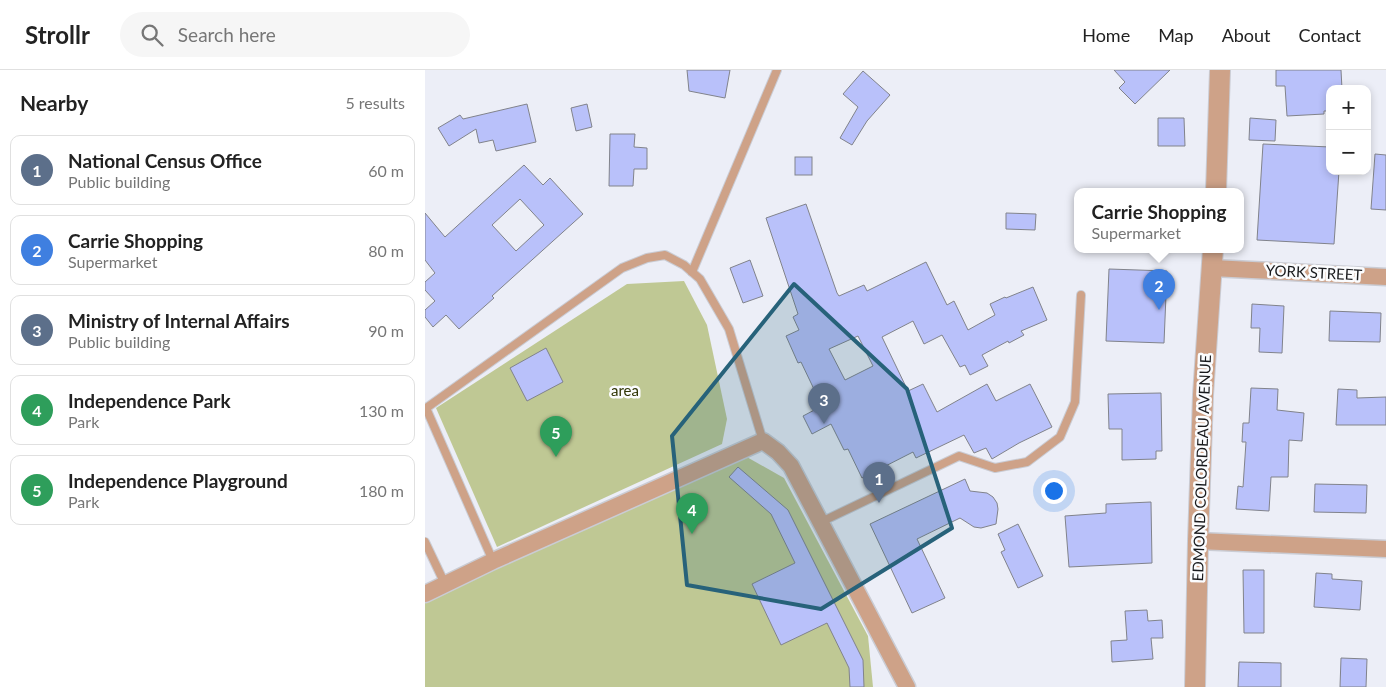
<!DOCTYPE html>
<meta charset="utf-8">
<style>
:root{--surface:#fff;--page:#f6f6f6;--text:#222;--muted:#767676;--line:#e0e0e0;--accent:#db2777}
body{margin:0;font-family:Lato,sans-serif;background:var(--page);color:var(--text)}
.controls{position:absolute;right:15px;top:15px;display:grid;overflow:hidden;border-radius:10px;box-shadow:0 2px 8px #0003}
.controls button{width:45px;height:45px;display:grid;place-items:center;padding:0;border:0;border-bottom:1px solid var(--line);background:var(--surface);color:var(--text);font:25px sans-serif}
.you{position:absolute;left:628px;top:420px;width:18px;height:18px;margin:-12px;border:4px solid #fff;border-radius:50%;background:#1a73e8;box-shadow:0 0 0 8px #1a73e833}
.badge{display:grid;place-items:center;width:32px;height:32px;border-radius:50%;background:var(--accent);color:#fff;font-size:16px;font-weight:700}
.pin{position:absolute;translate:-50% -41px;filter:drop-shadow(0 1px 2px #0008)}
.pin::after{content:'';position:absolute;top:26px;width:18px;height:15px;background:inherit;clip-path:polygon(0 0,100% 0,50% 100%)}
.popup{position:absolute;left:649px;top:118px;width:170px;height:65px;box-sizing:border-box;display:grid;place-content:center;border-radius:10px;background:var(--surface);filter:drop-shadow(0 1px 4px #0005);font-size:16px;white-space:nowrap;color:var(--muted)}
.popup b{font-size:19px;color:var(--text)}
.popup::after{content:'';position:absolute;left:50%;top:100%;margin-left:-10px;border:10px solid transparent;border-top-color:var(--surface)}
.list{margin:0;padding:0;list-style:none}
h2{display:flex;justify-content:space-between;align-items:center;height:65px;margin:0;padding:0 20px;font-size:21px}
h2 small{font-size:16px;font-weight:400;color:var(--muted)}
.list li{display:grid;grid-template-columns:32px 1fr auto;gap:15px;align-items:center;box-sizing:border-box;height:70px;margin:0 10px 10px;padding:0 10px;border:1px solid var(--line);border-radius:10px}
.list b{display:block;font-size:19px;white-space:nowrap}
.list p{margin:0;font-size:16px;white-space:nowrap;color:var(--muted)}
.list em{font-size:16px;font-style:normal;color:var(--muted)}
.icon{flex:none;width:28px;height:28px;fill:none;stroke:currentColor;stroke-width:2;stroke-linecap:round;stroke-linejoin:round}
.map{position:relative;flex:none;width:961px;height:617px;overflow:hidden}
header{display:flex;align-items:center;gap:30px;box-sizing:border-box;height:70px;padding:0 25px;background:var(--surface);border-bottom:1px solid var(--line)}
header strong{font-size:24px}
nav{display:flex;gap:28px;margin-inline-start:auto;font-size:18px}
.search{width:350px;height:45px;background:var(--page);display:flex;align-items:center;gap:12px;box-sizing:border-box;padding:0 18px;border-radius:28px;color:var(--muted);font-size:19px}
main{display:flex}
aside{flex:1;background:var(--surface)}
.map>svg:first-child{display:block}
.green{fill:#bfc894}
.building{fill:#b9c1fa;stroke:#81838b;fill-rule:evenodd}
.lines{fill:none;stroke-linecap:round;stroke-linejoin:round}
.service-casing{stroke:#caccd4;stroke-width:10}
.minor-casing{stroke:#caccd4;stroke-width:19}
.tertiary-casing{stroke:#caccd4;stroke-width:22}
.service{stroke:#cea288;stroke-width:8}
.minor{stroke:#cea288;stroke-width:16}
.tertiary{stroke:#cea288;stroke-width:20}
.marked{fill:#27627a;fill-opacity:0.2;stroke:#27627a;stroke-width:4;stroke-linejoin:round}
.labels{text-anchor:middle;stroke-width:5;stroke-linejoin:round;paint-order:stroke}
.street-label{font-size:15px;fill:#18191c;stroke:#fbfcfe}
.park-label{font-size:15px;fill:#313606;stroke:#fbfcfe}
</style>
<header>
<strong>Strollr</strong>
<div class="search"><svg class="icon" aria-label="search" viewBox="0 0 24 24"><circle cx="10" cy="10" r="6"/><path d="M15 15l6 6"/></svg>Search here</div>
<nav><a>Home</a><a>Map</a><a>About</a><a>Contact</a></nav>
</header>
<main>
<aside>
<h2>Nearby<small>5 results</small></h2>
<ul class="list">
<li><span class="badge" style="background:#5c6f8a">1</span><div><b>National Census Office</b><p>Public building</p></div><em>60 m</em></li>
<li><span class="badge" style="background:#3f7fe0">2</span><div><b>Carrie Shopping</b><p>Supermarket</p></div><em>80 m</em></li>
<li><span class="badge" style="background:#5c6f8a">3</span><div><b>Ministry of Internal Affairs</b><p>Public building</p></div><em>90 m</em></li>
<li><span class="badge" style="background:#2e9e5b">4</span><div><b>Independence Park</b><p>Park</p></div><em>130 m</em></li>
<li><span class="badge" style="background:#2e9e5b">5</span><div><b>Independence Playground</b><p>Park</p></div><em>180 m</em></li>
</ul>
</aside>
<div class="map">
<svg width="961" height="617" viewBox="0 0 961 617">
<rect width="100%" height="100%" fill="#eceef7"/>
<g class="green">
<path d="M259 211 282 255 302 349 297 374 72 477 11 338 202 214Z"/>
<path d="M320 386 359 408 443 566 448 617H0V531Z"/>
</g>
<g class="building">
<path d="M262 0H305L300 28 264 21Z"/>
<path d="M689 0H745L710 34 694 18 700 12Z"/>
<path d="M851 0H916L917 19H905V41H899V44L862 46 860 16H851Z"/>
<path d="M438 1 465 25 442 51 427 75 415 68 433 37 418 24Z"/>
<path d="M102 34 111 72 71 81 68 70 54 73 51 59 24 76 13 58 35 45 38 49Z"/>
<path d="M162 34 167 57 151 61 146 38Z"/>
<path d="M733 48H759L760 76H733Z"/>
<path d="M825 48 851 50 850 71 824 70Z"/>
<path d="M185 64H210L209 77 222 78V99H209L208 116H184Z"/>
<path d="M838 74 905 77V101H914L909 174 832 170Z"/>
<path d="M950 84 961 85V140L946 139Z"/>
<rect x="370" y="87" width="17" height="18"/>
<path d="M99 95 118 115 125 108 158 144 67 226 69 228 34 259 21 245 8 257 0 247V240L10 231 0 220V212L10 203 0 190V143L20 167ZM95 129 119 155 91 181 67 155Z"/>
<path d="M381 134 412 223 414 226 439 215 442 221 501 192 522 235 529 231 543 260 570 245 565 234 580 227 581 228 608 217 622 250 596 261 599 265 584 273 583 271 557 285 563 296 545 305 540 295 535 297 517 265 499 274 488 251 457 267 483 321 498 314 512 342 562 314 571 331 605 314 627 357 594 373 567 389 561 378 549 383 539 365 491 388 488 382 437 408 423 379 419 380 406 354 387 364 378 346 397 336 376 292 373 293 361 266 374 260 368 247 373 244 341 148ZM433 266 448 296 420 310 404 279Z"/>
<path d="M581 143 611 144 610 160 581 159Z"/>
<path d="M325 190 338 226 318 233 305 198Z"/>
<path d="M684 199 742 201 739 273 681 271Z"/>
<path d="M827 234 859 236 857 283 834 282 835 258H826Z"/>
<path d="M905 241 956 243 955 272 904 271Z"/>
<path d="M121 278 138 312 102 331 85 298Z"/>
<path d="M826 318 853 319 852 340 879 343 877 371 864 370 863 407H846L844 441 811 439 813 416 818 417 821 372H817L818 353H824Z"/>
<path d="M913 319 932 320V328L961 327V355H911Z"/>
<path d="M736 323 737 381H731V389L697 390V359H684L683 324Z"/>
<path d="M313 397 363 440 438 590 439 617H425L424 598 402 553 356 575 327 514 370 493 346 444 304 407Z"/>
<path d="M540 409 545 421 562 423 568 427 572 433 573 439 571 454 556 458 549 457 535 448 492 469 520 528 487 543 445 454Z"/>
<path d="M890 414 942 415 941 443 889 442Z"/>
<path d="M726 432 727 493 644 497 640 446 681 443V434Z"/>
<path d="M593 454 618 506 593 518 576 482 580 480 573 464Z"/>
<path d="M818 500H839V563H819Z"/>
<path d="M891 503 907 504V509L937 511 935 540 889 537Z"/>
<path d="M722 540 723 551 737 550 738 568H726L728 589 687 592 686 571 702 570 700 541Z"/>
<path d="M916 588 942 589 941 617H915Z"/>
<path d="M814 592 856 593V617H813Z"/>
</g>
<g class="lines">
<defs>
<g id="service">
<path d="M267 202 352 0"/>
<path d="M1 338 68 491"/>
<path d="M0 339 197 198 222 188 240 185 259 195 275 209 304 259 338 371"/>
<path d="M396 452 534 386 570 398 602 392 635 367 650 332 656 225"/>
<path d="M0 472 20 514"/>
</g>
<g id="minor">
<path d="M787 198 961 207"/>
<path d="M773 471 961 479"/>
<path d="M0 524 68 491 338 371 353 382 366 396 482 617"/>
</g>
<g id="tertiary">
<path d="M791 121 795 0"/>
<path d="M770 617 773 471 778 325 788 179"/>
</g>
</defs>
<use href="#service" class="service-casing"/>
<use href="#minor" class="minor-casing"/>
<use href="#tertiary" class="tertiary-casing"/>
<use href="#service" class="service"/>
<use href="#minor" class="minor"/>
<use href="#tertiary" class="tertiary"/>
</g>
<path class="marked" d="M369 214 482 319 527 458 396 539 262 515 247 366Z"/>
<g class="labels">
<g class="street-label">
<text transform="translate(889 203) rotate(3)" y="5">YORK STREET</text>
<text transform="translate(777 398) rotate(-88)" y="5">EDMOND COLORDEAU AVENUE</text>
</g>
<g class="park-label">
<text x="200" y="326">area</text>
</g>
</g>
</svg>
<div class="controls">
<button>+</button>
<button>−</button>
</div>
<div class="you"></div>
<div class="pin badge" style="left:454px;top:433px;background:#5c6f8a">1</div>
<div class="pin badge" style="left:734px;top:240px;background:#3f7fe0">2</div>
<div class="popup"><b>Carrie Shopping</b>Supermarket</div>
<div class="pin badge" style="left:399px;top:354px;background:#5c6f8a">3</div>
<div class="pin badge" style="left:267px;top:464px;background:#2e9e5b">4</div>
<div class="pin badge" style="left:131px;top:387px;background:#2e9e5b">5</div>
</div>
</main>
